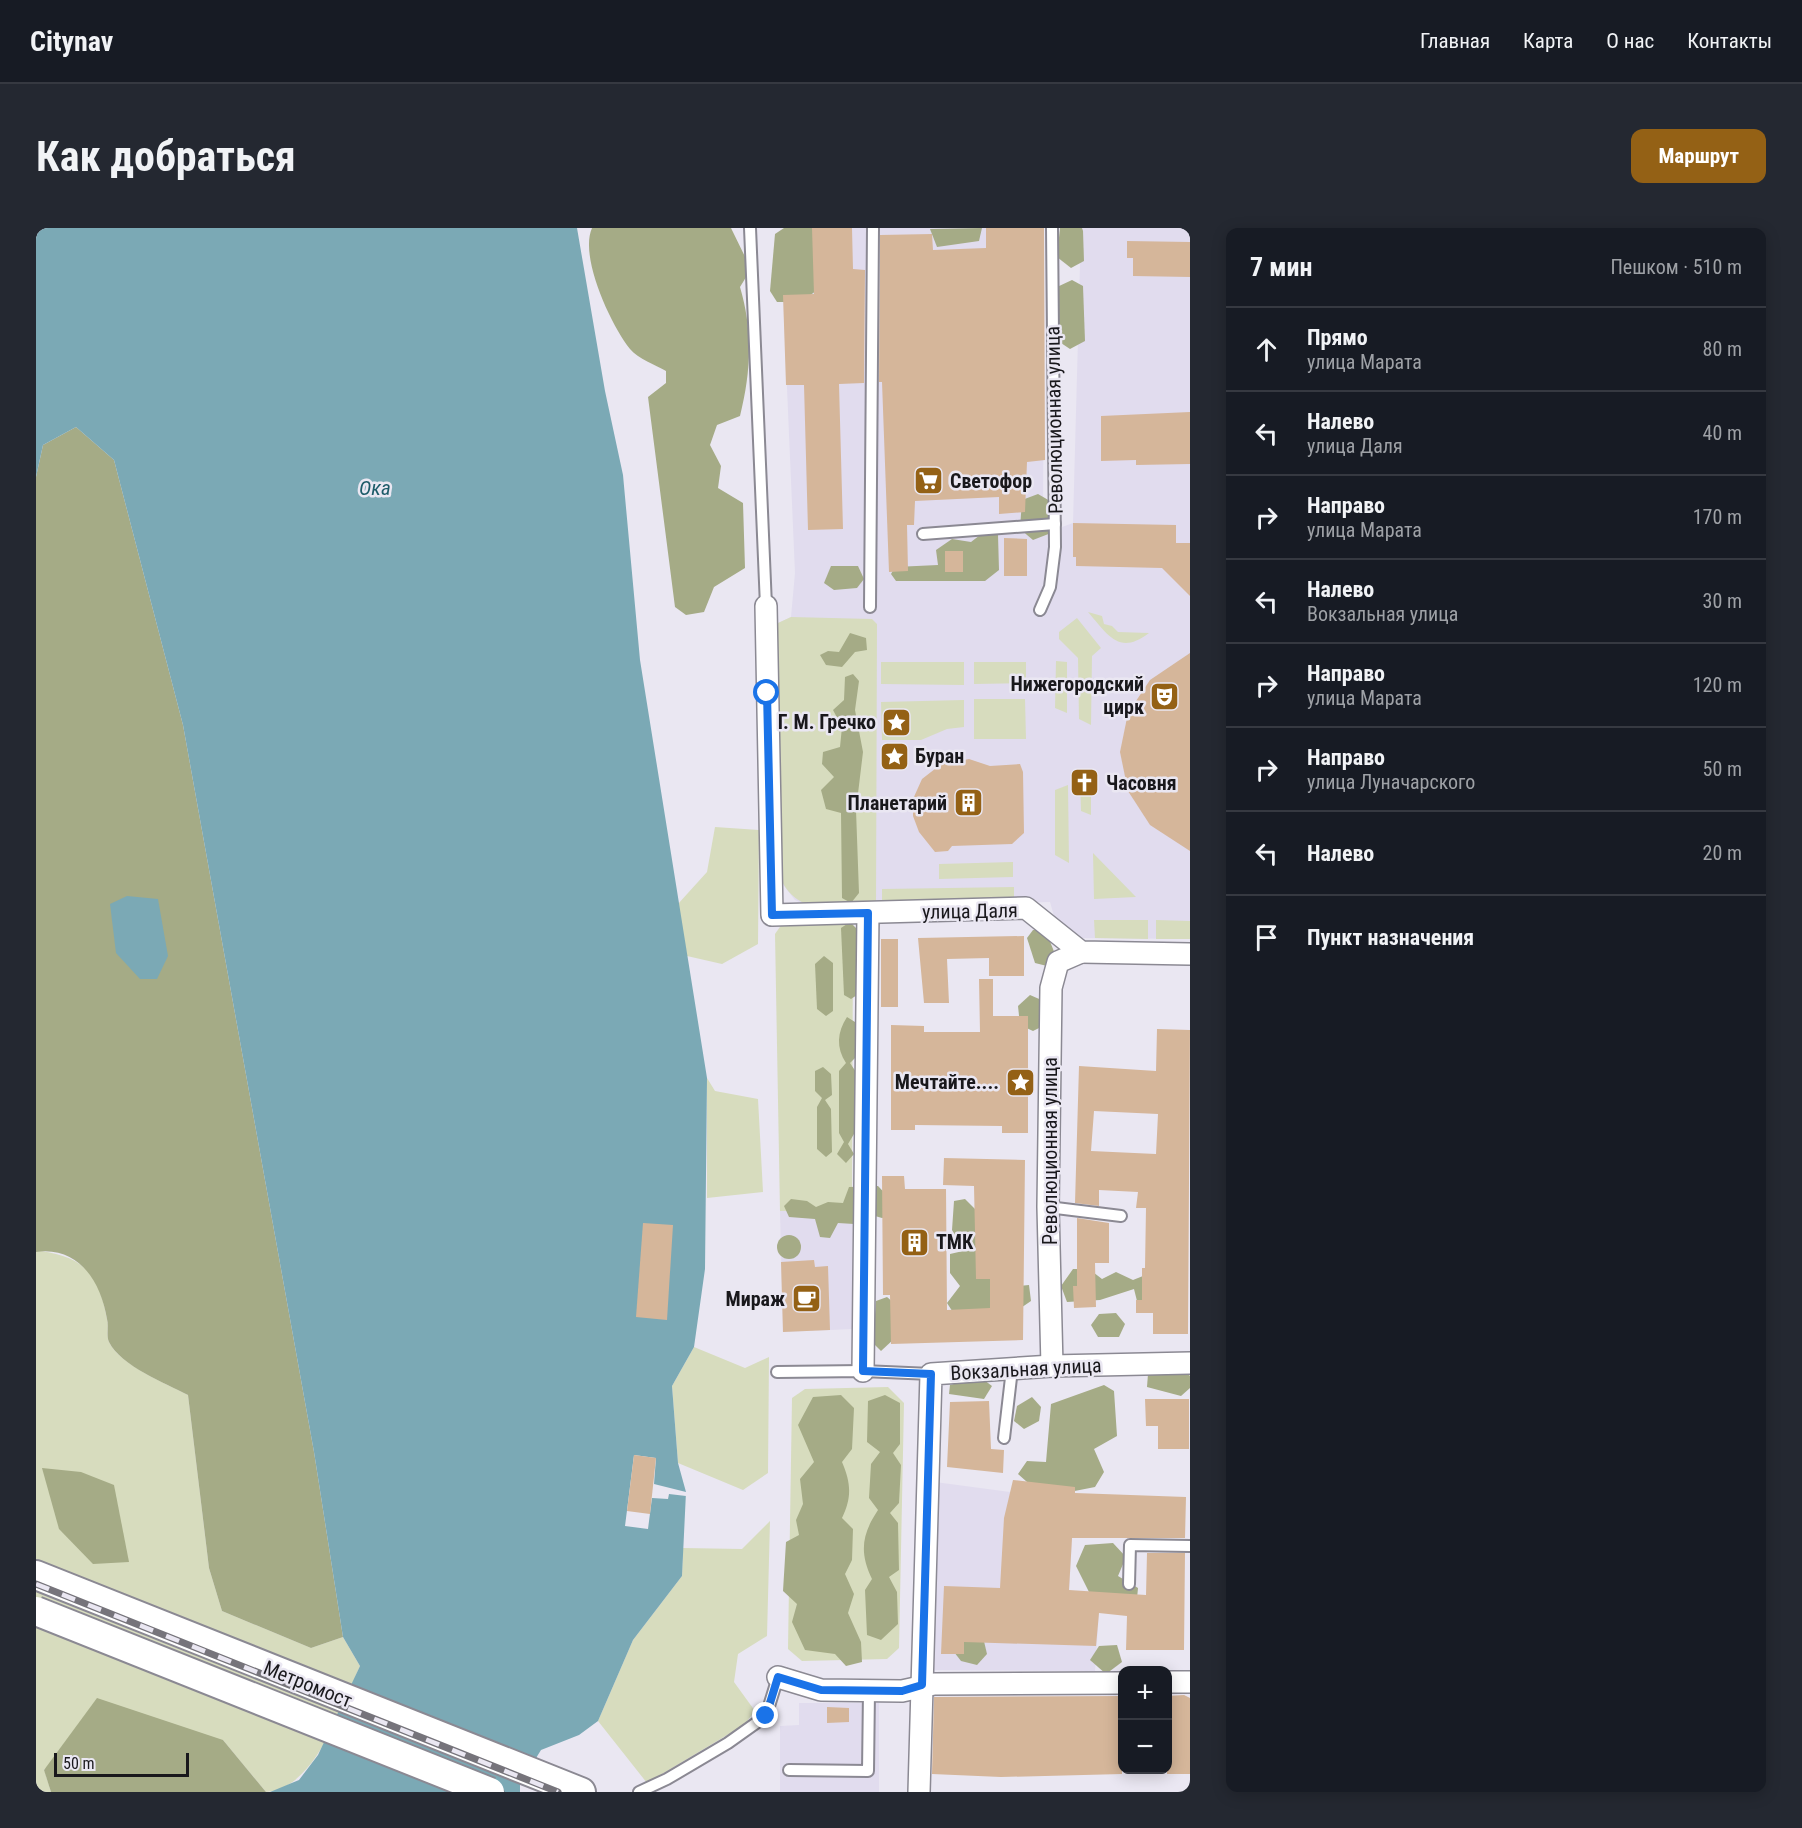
<!DOCTYPE html>
<html lang="ru">
<meta charset="utf-8">
<style>
:root{--surface:#171b24;--page:#242831;--text:#f1f3f6;--muted:#9ea1a6;--line:#363941;--accent:#946115}
body{margin:0;font-family:"Roboto Condensed",sans-serif;background:var(--page);color:var(--text)}
.controls{position:absolute;right:18px;bottom:18px;display:grid;overflow:hidden;border-radius:12px;box-shadow:0 3px 15px #0003}
.controls button{width:54px;height:54px;display:grid;place-items:center;padding:0;border:0;border-bottom:2px solid var(--line);background:var(--surface);color:var(--text);font:30px sans-serif}
.scale{position:absolute;left:18px;bottom:15px;width:135px;box-sizing:border-box;padding-left:6px;border:3px solid #19181c;border-top:0;font-size:16px;line-height:21px;white-space:nowrap;color:#19181c;-webkit-text-stroke:4px #eae7f2;paint-order:stroke}
.stop{position:absolute;width:18px;height:18px;margin:-14px;border:4px solid #1a73e8;border-radius:50%;background:#fff}
.stop.end{background:#1a73e8;border-color:#fff;box-shadow:0 2px 6px #0008}
.list{margin:0;padding:0;list-style:none}
h2{display:flex;justify-content:space-between;align-items:center;height:78px;margin:0;padding:0 24px;font-size:26px}
h2 small{font-size:20px;font-weight:400;color:var(--muted)}
.list li{display:grid;grid-template-columns:39px 1fr auto;gap:18px;align-items:center;box-sizing:border-box;height:84px;padding:0 24px;border-top:2px solid var(--line)}
.list b{display:block;font-size:22px;white-space:nowrap}
.list p{margin:0;font-size:20px;white-space:nowrap;color:var(--muted)}
.list em{font-size:20px;font-style:normal;color:var(--muted)}
.icon{flex:none;width:33px;height:33px;fill:none;stroke:currentColor;stroke-width:2;stroke-linecap:round;stroke-linejoin:round}
.map{position:relative;flex:none;width:1154px;height:1564px;overflow:hidden;border-radius:12px}
header{display:flex;align-items:center;gap:36px;box-sizing:border-box;height:84px;padding:0 30px;background:var(--surface);border-bottom:2px solid var(--line)}
header strong{font-size:28px}
nav{display:flex;gap:33px;margin-inline-start:auto;font-size:21px}
.intro{display:flex;align-items:center;justify-content:space-between;box-sizing:border-box;height:144px;padding:0 36px}
h1{margin:0;font-size:42px}
.button{padding:15px 27px;border-radius:12px;background:var(--accent);color:#fff;font-size:21px;font-weight:700}
main{display:flex;gap:36px;padding:0 36px}
aside{flex:1;background:var(--surface);border-radius:12px;box-shadow:0 3px 15px #0003}
.map>svg:first-child{display:block}
.built{fill:#e1dcee}
.green{fill:#d7dcbe}
.forest{fill:#a5ab86}
.water{fill:#7ba9b5}
.pier{fill:#eae7f2}
.building{fill:#d5b69a;fill-rule:evenodd}
.lines{fill:none;stroke-linecap:round;stroke-linejoin:round}
.service-casing{stroke:#8b8993;stroke-width:14}
.minor-casing{stroke:#8b8993;stroke-width:24}
.secondary-casing{stroke:#8b8993;stroke-width:32}
.service{stroke:#fff;stroke-width:10}
.minor{stroke:#fff;stroke-width:21}
.secondary{stroke:#fff;stroke-width:28}
.rail-casing{stroke:#76747b;stroke-width:7}
.rail{stroke:#eae7f2;stroke-width:4.5;stroke-dasharray:14;stroke-linecap:butt}
.secondary-bridge-casing{stroke:#8b8993;stroke-width:32;stroke-linecap:butt}
.secondary-bridge{stroke:#fff;stroke-width:28}
.route{stroke:#1a73e8;stroke-width:8}
.labels{text-anchor:middle;stroke-width:5;stroke-linejoin:round;paint-order:stroke}
.street-label{font-size:20px;fill:#19181c;stroke:#eae7f2}
.poi-label{font-size:20px;font-weight:bold;fill:#19181c;stroke:#eae7f2;text-anchor:end}
.water-label{font-size:21px;font-style:italic;fill:#1d5b69;stroke:#eae7f2}
</style>
<header>
<strong>Citynav</strong>
<nav><a>Главная</a><a>Карта</a><a>О нас</a><a>Контакты</a></nav>
</header>
<div class="intro"><h1>Как добраться</h1><a class="button">Маршрут</a></div>
<main>
<div class="map">
<svg width="1154" height="1564" viewBox="0 0 1154 1564">
<rect width="100%" height="100%" fill="#eae7f2"/>
<g class="built">
<path d="M776 0H1008L1007 306 1037 295 1045 0H1154V711L1044 710 1020 695 1014 674 774 679 759 672 748 658 743 647 742 395 755 389 759 345 747 67 778 65Z"/>
<path d="M816 982 817 1101 747 1104 744 983Z"/>
<path d="M899 1254 974 1264 1020 1257 1039 1259 1032 1383 1063 1385 1059 1443 899 1442 893 1434Z"/>
<path d="M763 1475H843V1564H744V1498L763 1497Z"/>
</g>
<g class="green">
<path d="M1052 384 1066 388 1068 396 1076 398 1082 404 1113 405C1083 428 1072 407 1052 384Z"/>
<path d="M755 389 836 391 841 396 840 678C801 679 761 691 743 647L737 405 742 395Z"/>
<path d="M1041 390 1065 420 1056 428 1055 497 1043 491 1042 430 1023 411V404Z"/>
<path d="M1020 433 1031 434V485L1019 480Z"/>
<path d="M845 434H928V457L845 456Z"/>
<path d="M938 434H990V455L938 456Z"/>
<path d="M938 471H989L990 511H938Z"/>
<path d="M928 472V499L911 501 885 512H846L845 474Z"/>
<path d="M1055 549V587L1045 583 1044 551Z"/>
<path d="M1032 557 1033 635 1019 627V562Z"/>
<path d="M679 599 723 602 722 716 686 736 651 728 642 676 671 644Z"/>
<path d="M1057 625 1100 669 1058 671Z"/>
<path d="M977 634V649L903 651V636Z"/>
<path d="M978 659V674L846 677V661Z"/>
<path d="M1058 692H1112V711L1059 710Z"/>
<path d="M1120 692 1154 693V711H1120Z"/>
<path d="M809 695 817 702 816 982 744 983 739 706 746 696Z"/>
<path d="M671 850 679 863 722 871 727 964 671 970Z"/>
<path d="M4 1023C49 1029 63 1047 71 1091 73 1097 70 1108 73 1114 84 1137 129 1155 152 1167L173 1340 186 1383 275 1420 307 1409 324 1438C306 1476 280 1561 230 1564L187 1512 8 1541 15 1564H0V1024Z"/>
<path d="M658 1119 709 1140 733 1129 732 1245 707 1262 642 1235 636 1158Z"/>
<path d="M852 1159 868 1175 863 1420 851 1431 766 1433 752 1421 756 1170 769 1161Z"/>
<path d="M734 1293 731 1408 702 1426 698 1454 719 1483 708 1497 611 1555 562 1493 597 1412 646 1348 647 1320 706 1321Z"/>
</g>
<g class="forest">
<path d="M556 0H695L715 41 704 59C717 103 715 144 704 188L681 197 674 217 685 238 682 260 707 275 709 340 678 359 668 384 650 387 639 379 612 169 630 155V143C620 137 602 131 594 121 575 97 543 29 556 0Z"/>
<path d="M748 0H791L788 57 765 74H741L734 63 739 6Z"/>
<path d="M946 0 943 13 901 19 894 1Z"/>
<path d="M1024 0H1046L1047 3 1048 33 1035 40 1021 29Z"/>
<path d="M1036 52 1047 58 1049 113 1034 121 1019 111 1021 59Z"/>
<path d="M40 199 78 232 147 497 278 1224 307 1409 275 1420 186 1383 173 1340 152 1167C129 1155 85 1138 73 1114 70 1108 73 1098 71 1091 65 1054 43 1018 0 1024V249L7 217Z"/>
<path d="M1002 266 1014 273 1015 305 997 312 984 301 986 272Z"/>
<path d="M948 304 962 307 963 342 949 353H860L855 346 859 339 902 337 900 322 916 311 935 314Z"/>
<path d="M795 338H822L828 351 821 360 798 362 788 355Z"/>
<path d="M814 405 830 410 831 422 819 424 806 439 790 437 784 427 792 423 803 424Z"/>
<path d="M817 446 823 453 819 482 827 524 820 582 823 665 815 675 806 670 805 585 790 581 785 562 798 549 786 536 787 524 804 519 806 499 797 482 808 472 809 449Z"/>
<path d="M814 694 822 702 821 767 815 771 808 767 805 700Z"/>
<path d="M1009 701 1019 726 1011 738 999 735 991 710 997 702Z"/>
<path d="M788 728 797 735V783L790 788 781 781 779 736Z"/>
<path d="M994 767 1010 774 1011 796 997 803 984 797 982 778Z"/>
<path d="M811 789 819 794 820 829 814 835 820 844 818 906 812 916 818 926 810 935 801 926 808 914 803 905V843L810 835C800 820 801 804 811 789Z"/>
<path d="M787 839 795 846 796 867 789 872 795 881 796 924 790 929 781 921V879L786 870 779 863V843Z"/>
<path d="M842 958 858 975V987L846 990 832 986 818 996 802 995 794 1010 784 1009 779 991 753 989 748 978 755 971 771 973 780 979 792 974 807 975 813 959Z"/>
<path d="M929 971 948 990 971 1059 993 1057 995 1073 951 1103 920 1089 911 1075 924 1058 914 1045V1026L927 1023 916 1002 918 973Z"/>
<circle cx="753" cy="1019" r="12"/>
<path d="M1037 1041H1053L1066 1051 1080 1044 1097 1052 1112 1046 1121 1055 1102 1077 1098 1061 1064 1072 1031 1074 1025 1058Z"/>
<path d="M851 1069 858 1075 859 1110 845 1123 837 1115 840 1073Z"/>
<path d="M1080 1085 1089 1096 1083 1109H1062L1055 1097 1063 1086Z"/>
<path d="M1147 1141 1154 1148V1160L1145 1168 1111 1159 1112 1146Z"/>
<path d="M944 1149 956 1158 948 1171 913 1166 914 1157Z"/>
<path d="M1068 1157 1078 1163 1081 1208 1058 1221 1068 1244 1059 1259 1008 1269 982 1246 991 1233 1010 1234 1015 1176Z"/>
<path d="M805 1167 818 1180 816 1221 806 1234C815 1255 816 1269 806 1290L817 1301 816 1332 809 1346 818 1366 812 1385 825 1414 826 1434 810 1438 799 1426 769 1422 756 1394 761 1376 747 1363 750 1314 763 1307 760 1292 767 1276 764 1251 778 1234 762 1197 777 1169Z"/>
<path d="M849 1167 864 1175V1216L857 1225 865 1237 863 1275 854 1285 862 1295 863 1342 853 1349 861 1364 862 1396 845 1412 831 1407 829 1362 836 1351C823 1324 826 1306 842 1282L833 1270 835 1236 844 1224 831 1214 832 1173Z"/>
<path d="M996 1169 1005 1179 1003 1193 988 1201 978 1193 981 1178Z"/>
<path d="M6 1240 45 1244 78 1257 93 1334 57 1336 23 1301Z"/>
<path d="M1077 1315 1090 1329 1082 1348 1102 1360 1100 1381 1055 1368 1040 1338 1049 1317Z"/>
<path d="M925 1409H947L951 1426 941 1437 925 1433 918 1424Z"/>
<path d="M1081 1417 1086 1434 1070 1446 1054 1432 1063 1418Z"/>
<path d="M61 1470 187 1512 230 1564H15L8 1542Z"/>
</g>
<g class="water">
<path d="M0 0H541L569 163 587 247 604 432 671 850 669 1041 658 1119 636 1158 642 1235 650 1264 646 1348 597 1412 562 1493 543 1507 505 1522 484 1556V1564H234L263 1552 282 1527 324 1438 307 1409 278 1224 147 497 78 232 40 199 7 217 0 249Z"/>
<path d="M91 668 122 671 132 728 121 751H104L80 725 74 676Z"/>
</g>
<path class="pier" d="M598 1227 620 1230 618 1256 650 1264V1268L633 1266 632 1271 616 1270 612 1301 589 1298Z"/>
<g class="building">
<path d="M776 0H816L817 41 829 42 828 155 803 156 807 301 772 302 768 157H750L747 67 778 66Z"/>
<path d="M950 0H1008L1009 232 991 234 989 284 963 286V269L879 273 878 297H871L872 343 853 344 846 154H843L844 7 896 6 897 22 950 20Z"/>
<path d="M1091 13 1154 14V49L1097 48V30H1091Z"/>
<path d="M1154 184V236L1100 237V232L1065 233V188Z"/>
<path d="M1037 295 1140 297V315H1154V368L1126 340 1040 338V329H1037Z"/>
<path d="M968 310 991 311V348H968Z"/>
<rect x="909" y="323" width="18" height="21"/>
<path d="M1154 425V623L1114 597 1092 563 1084 524 1092 485 1114 452Z"/>
<path d="M933 531 954 538 984 536 987 544 988 605 976 616 916 618 912 623 899 624 883 604 877 588V571L886 551 904 537Z"/>
<path d="M988 708V748H953V730L911 731 913 775H888L882 710Z"/>
<rect x="845" y="711" width="17" height="68"/>
<path d="M943 751H957V788H992V905H966V898L879 897V902H855V797L888 798V804H944Z"/>
<path d="M1121 801 1154 802 1152 1106H1117V1085H1100V1072H1106V1040H1109L1110 980H1100L1102 964 1063 962V978L1039 975 1043 838 1120 843ZM1058 883 1122 886 1120 926 1055 923Z"/>
<path d="M908 930 989 932 987 1112 855 1116 854 1067H847L846 948H868L869 961H910L911 1082 954 1080V1051H940L938 958 907 957Z"/>
<path d="M1041 990 1073 995V1035H1059L1060 1079 1038 1080 1037 1058H1041Z"/>
<path d="M607 995 637 997 631 1092 600 1089Z"/>
<path d="M778 1032 779 1039 792 1038 794 1102 747 1104 745 1034Z"/>
<path d="M1109 1171H1153V1221H1122V1198H1110Z"/>
<path d="M953 1173 955 1221 968 1222 967 1245 911 1239 914 1174Z"/>
<path d="M598 1227 620 1230 614 1286 591 1283Z"/>
<path d="M977 1252 1039 1259V1265L1150 1269 1149 1310H1036L1033 1362 1110 1367 1111 1325H1149L1148 1422H1090L1091 1388 1063 1385 1060 1418 928 1414V1426H905L908 1358 964 1360 968 1290Z"/>
<path d="M1148 1467 1154 1470V1546H1131V1468Z"/>
<path d="M1086 1468V1546L965 1549 896 1546 898 1469Z"/>
<path d="M791 1479 813 1480V1494L791 1495Z"/>
</g>
<g class="lines">
<defs>
<g id="service">
<path d="M714 0 730 378"/>
<path d="M887 306 1019 296"/>
<path d="M834 379 837 0"/>
<path d="M1004 382 1014 359 1019 319 1016 0"/>
<path d="M1012 979 1085 988"/>
<path d="M741 1144 827 1143 895 1146"/>
<path d="M968 1210 976 1141"/>
<path d="M1093 1356 1094 1317 1154 1318"/>
<path d="M753 1542 832 1543 833 1463"/>
<path d="M603 1564 631 1551 692 1515 730 1488 742 1449"/>
</g>
<g id="minor">
<path d="M730 378 736 687 990 680 1045 724 1154 726"/>
<path d="M1016 1138 1012 979 1015 760 1022 734 1045 724"/>
<path d="M827 1143 832 685"/>
<path d="M742 1449 785 1462 866 1463 898 1456 1086 1455"/>
<path d="M1132 1454H1154"/>
<path d="M883 1564 895 1146 1016 1138 1154 1135"/>
</g>
<path id="secondary" d="M0 1347 545 1564"/>
</defs>
<use href="#service" class="service-casing"/>
<use href="#minor" class="minor-casing"/>
<use href="#secondary" class="secondary-casing"/>
<use href="#service" class="service"/>
<use href="#minor" class="minor"/>
<use href="#secondary" class="secondary"/>
<defs>
<g id="rail">
<path d="M0 1356 522 1564"/>
<path d="M0 1382 465 1564"/>
</g>
</defs>
<use href="#rail" class="rail-casing"/>
<use href="#rail" class="rail"/>
<defs>
<path id="secondary-bridge" d="M0 1383 454 1564"/>
</defs>
<use href="#secondary-bridge" class="secondary-bridge-casing"/>
<use href="#secondary-bridge" class="secondary-bridge"/>
</g>
<g class="lines">
<path class="route" d="M730 1488 742 1449 785 1462 866 1463 886 1457 895 1146 827 1143 832 685 736 687 731 465"/>
</g>
<defs>
<symbol id="supermarket-square" viewBox="-11 -11 22 22"><rect x="-9" y="-9" width="18" height="18" rx="4" fill="#946115" stroke="#eae7f2"/><path d="M-6-5.5h2.5l.6 2H6L4.5 2H-2.5L-4.4-4H-6ZM-1.5 3.2a1.3 1.3 0 1 0 .1 0ZM3 3.2a1.3 1.3 0 1 0 .1 0Z" fill="#fff"/></symbol>
<symbol id="theatre-square" viewBox="-11 -11 22 22"><rect x="-9" y="-9" width="18" height="18" rx="4" fill="#946115" stroke="#eae7f2"/><path d="M-5-5.5Q0-4 5-5.5V0Q5 5 0 6Q-5 5-5 0ZM-3.3-2.5H-1v1.5H-3.3ZM1-2.5H3.3v1.5H1ZM-2.8 1Q0 5.5 2.8 1Z" fill="#fff"/></symbol>
<symbol id="sight-square" viewBox="-11 -11 22 22"><rect x="-9" y="-9" width="18" height="18" rx="4" fill="#946115" stroke="#eae7f2"/><path d="M0-6L1.8-2.2L6-1.7L2.9 1.2L3.7 5.4L0 3.3L-3.7 5.4L-2.9 1.2L-6-1.7L-1.8-2.2Z" fill="#fff"/></symbol>
<symbol id="church-square" viewBox="-11 -11 22 22"><rect x="-9" y="-9" width="18" height="18" rx="4" fill="#946115" stroke="#eae7f2"/><path d="M-1.2-6h2.4v3.5h3.3v2.4h-3.3V6h-2.4V-.1h-3.3v-2.4h3.3Z" fill="#fff"/></symbol>
<symbol id="building-square" viewBox="-11 -11 22 22"><rect x="-9" y="-9" width="18" height="18" rx="4" fill="#946115" stroke="#eae7f2"/><path d="M-4-6H4V6H1V3H-1V6H-4ZM-2.5-4.3h1.7v1.8h-1.7ZM.8-4.3h1.7v1.8H.8ZM-2.5-1h1.7V.8h-1.7ZM.8-1h1.7V.8H.8Z" fill="#fff"/></symbol>
<symbol id="cafe-square" viewBox="-11 -11 22 22"><rect x="-9" y="-9" width="18" height="18" rx="4" fill="#946115" stroke="#eae7f2"/><path d="M-5.5-4.5H6V0H3Q3 3.5 0 3.5H-2.5Q-5.5 3.5-5.5 0ZM3-3.2v2h1.7v-2ZM-6 4.5H4V6H-6Z" fill="#fff"/></symbol>
</defs>
<g fill-rule="evenodd">
<use href="#supermarket-square" x="876" y="236" width="33" height="33"/>
<use href="#theatre-square" x="1112" y="452" width="33" height="33"/>
<use href="#sight-square" x="844" y="478" width="33" height="33"/>
<use href="#sight-square" x="842" y="512" width="33" height="33"/>
<use href="#church-square" x="1032" y="538" width="33" height="33"/>
<use href="#building-square" x="916" y="558" width="33" height="33"/>
<use href="#sight-square" x="968" y="838" width="33" height="33"/>
<use href="#building-square" x="862" y="998" width="33" height="33"/>
<use href="#cafe-square" x="754" y="1054" width="33" height="33"/>
</g>
<g class="labels">
<g class="street-label">
<text transform="translate(1018 192) rotate(-91)" y="7">Революционная улица</text>
<text transform="translate(934 683) rotate(-1)" y="7">улица Даля</text>
<text transform="translate(1014 923) rotate(-90)" y="7">Революционная улица</text>
<text transform="translate(990 1141) rotate(-3)" y="7">Вокзальная улица</text>
<text transform="translate(272 1456) rotate(22)" y="7">Метромост</text>
</g>
<g class="poi-label">
<text x="914" y="260" text-anchor="start">Светофор</text>
<text x="1108" y="463">Нижегородский<tspan x="1108" dy="23">цирк</tspan></text>
<text x="840" y="501">Г. М. Гречко</text>
<text x="879" y="535" text-anchor="start">Буран</text>
<text x="1070" y="562" text-anchor="start">Часовня</text>
<text x="911" y="582">Планетарий</text>
<text x="963" y="861">Мечтайте....</text>
<text x="900" y="1021" text-anchor="start">ТМК</text>
<text x="749" y="1078">Мираж</text>
</g>
<g class="water-label">
<text x="339" y="267">Ока</text>
</g>
</g>
</svg>
<div class="controls">
<button>+</button>
<button>−</button>
</div>
<div class="scale">50 m</div>
<div class="stop" style="left:731px;top:465px"></div>
<div class="stop end" style="left:730px;top:1488px"></div>
</div>
<aside>
<h2>7 мин<small>Пешком · 510 m</small></h2>
<ul class="list">
<li><svg class="icon" aria-label="ahead" viewBox="0 0 24 24"><path d="M12 20V5M6 11l6-6 6 6"/></svg><div><b>Прямо</b><p>улица Марата</p></div><em>80 m</em></li>
<li><svg class="icon" aria-label="left" viewBox="0 0 24 24"><path d="M17 20v-9H6M10 6l-5 5 5 5"/></svg><div><b>Налево</b><p>улица Даля</p></div><em>40 m</em></li>
<li><svg class="icon" aria-label="right" viewBox="0 0 24 24"><path d="M7 20v-9h11M14 6l5 5-5 5"/></svg><div><b>Направо</b><p>улица Марата</p></div><em>170 m</em></li>
<li><svg class="icon" aria-label="left" viewBox="0 0 24 24"><path d="M17 20v-9H6M10 6l-5 5 5 5"/></svg><div><b>Налево</b><p>Вокзальная улица</p></div><em>30 m</em></li>
<li><svg class="icon" aria-label="right" viewBox="0 0 24 24"><path d="M7 20v-9h11M14 6l5 5-5 5"/></svg><div><b>Направо</b><p>улица Марата</p></div><em>120 m</em></li>
<li><svg class="icon" aria-label="right" viewBox="0 0 24 24"><path d="M7 20v-9h11M14 6l5 5-5 5"/></svg><div><b>Направо</b><p>улица Луначарского</p></div><em>50 m</em></li>
<li><svg class="icon" aria-label="left" viewBox="0 0 24 24"><path d="M17 20v-9H6M10 6l-5 5 5 5"/></svg><div><b>Налево</b></div><em>20 m</em></li>
<li><svg class="icon" aria-label="arrive" viewBox="0 0 24 24"><path d="M6 21V4h12l-3 4 3 4H6"/></svg><div><b>Пункт назначения</b></div></li>
</ul>
</aside>
</main>
